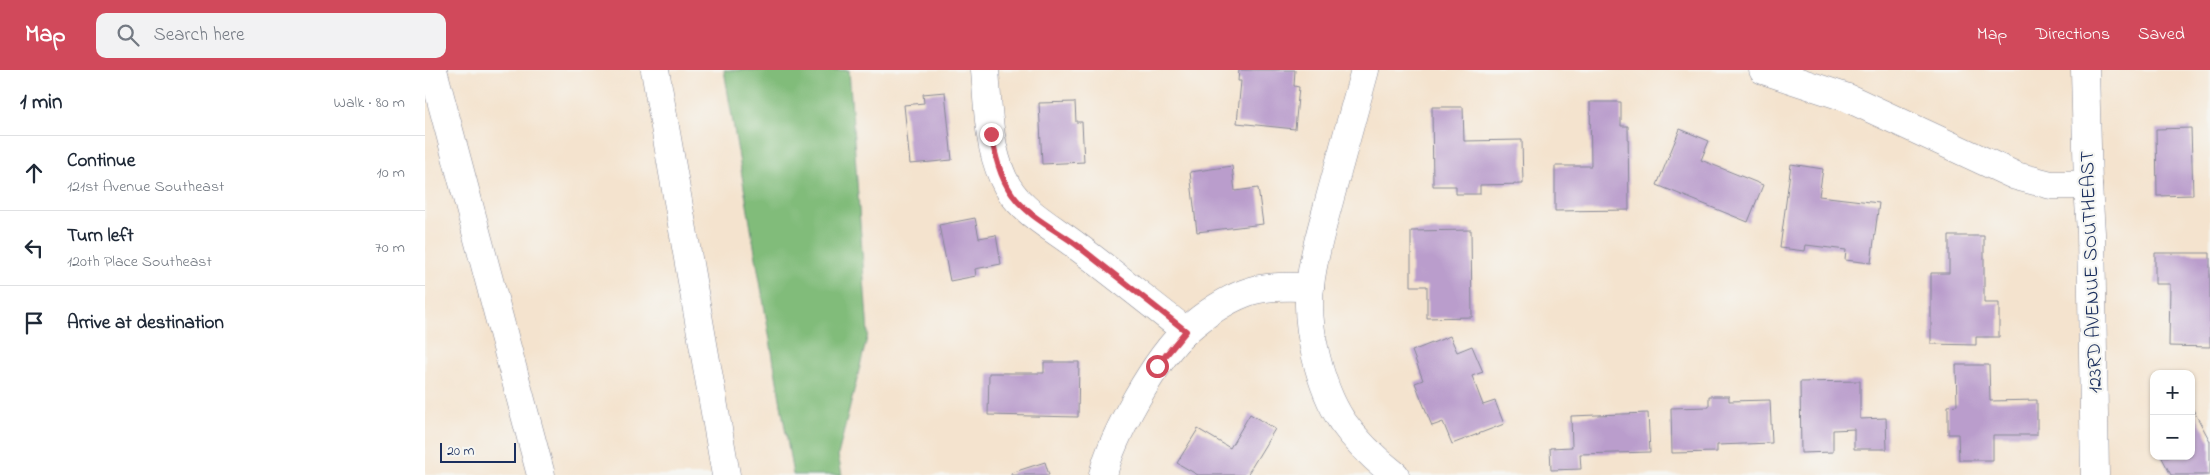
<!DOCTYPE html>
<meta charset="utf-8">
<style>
:root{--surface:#fff;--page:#f2f2f3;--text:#1f2937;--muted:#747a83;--line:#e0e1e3;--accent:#d1495b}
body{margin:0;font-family:"Indie Flower",sans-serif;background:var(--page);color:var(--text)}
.controls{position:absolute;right:15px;bottom:15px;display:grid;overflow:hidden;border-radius:10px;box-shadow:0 1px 4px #0004}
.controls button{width:45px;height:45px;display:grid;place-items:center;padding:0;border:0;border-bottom:1px solid var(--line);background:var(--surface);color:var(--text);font:25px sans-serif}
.scale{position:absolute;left:15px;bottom:12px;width:76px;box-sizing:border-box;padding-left:5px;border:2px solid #1b2f5e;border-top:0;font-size:14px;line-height:18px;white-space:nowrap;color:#1b2f5e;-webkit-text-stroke:4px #f6f6f2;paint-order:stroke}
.stop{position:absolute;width:15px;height:15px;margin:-11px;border:4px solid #d1495b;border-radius:50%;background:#fff}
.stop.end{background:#d1495b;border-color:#fff;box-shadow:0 1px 5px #0008}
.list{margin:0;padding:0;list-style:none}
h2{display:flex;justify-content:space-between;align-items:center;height:65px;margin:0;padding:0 20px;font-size:21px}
h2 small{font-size:16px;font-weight:400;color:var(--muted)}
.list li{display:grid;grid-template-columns:32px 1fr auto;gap:15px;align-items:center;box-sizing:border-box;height:75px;padding:0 20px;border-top:1px solid var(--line)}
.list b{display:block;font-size:19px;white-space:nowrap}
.list p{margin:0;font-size:16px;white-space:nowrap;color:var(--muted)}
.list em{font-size:16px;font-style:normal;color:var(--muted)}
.icon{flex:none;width:28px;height:28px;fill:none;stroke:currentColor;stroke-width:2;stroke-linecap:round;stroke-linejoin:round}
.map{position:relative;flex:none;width:1785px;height:405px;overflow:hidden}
header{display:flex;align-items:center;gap:30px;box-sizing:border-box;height:70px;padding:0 25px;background:var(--accent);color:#fff}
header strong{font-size:24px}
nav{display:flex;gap:28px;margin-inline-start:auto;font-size:18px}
.search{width:350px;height:45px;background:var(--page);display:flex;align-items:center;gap:12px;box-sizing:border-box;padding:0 18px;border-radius:10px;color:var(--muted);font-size:19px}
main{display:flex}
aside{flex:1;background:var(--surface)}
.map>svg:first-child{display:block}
.forest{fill:#81bc7a;stroke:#4e766c}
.building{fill:#ba9dcc}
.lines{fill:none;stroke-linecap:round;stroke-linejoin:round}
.minor-casing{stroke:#888996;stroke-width:29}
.highway-casing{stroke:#888996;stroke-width:29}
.minor{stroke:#fff;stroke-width:28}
.highway{stroke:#fff;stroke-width:28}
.route{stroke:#d1495b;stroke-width:6}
.labels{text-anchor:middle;stroke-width:4.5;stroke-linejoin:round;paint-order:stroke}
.street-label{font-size:20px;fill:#1b2f5e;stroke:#f6f6f2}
</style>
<header>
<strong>Map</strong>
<div class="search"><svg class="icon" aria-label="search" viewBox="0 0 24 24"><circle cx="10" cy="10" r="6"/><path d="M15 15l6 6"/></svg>Search here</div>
<nav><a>Map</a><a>Directions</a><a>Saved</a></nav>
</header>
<main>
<aside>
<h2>1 min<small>Walk · 80 m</small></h2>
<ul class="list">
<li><svg class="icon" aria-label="ahead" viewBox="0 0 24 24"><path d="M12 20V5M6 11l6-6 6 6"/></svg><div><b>Continue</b><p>121st Avenue Southeast</p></div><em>10 m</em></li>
<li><svg class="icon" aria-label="left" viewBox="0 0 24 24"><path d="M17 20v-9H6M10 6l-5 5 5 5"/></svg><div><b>Turn left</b><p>120th Place Southeast</p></div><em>70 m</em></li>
<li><svg class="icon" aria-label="arrive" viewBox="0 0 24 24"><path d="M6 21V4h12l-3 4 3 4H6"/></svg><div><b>Arrive at destination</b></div></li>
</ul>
</aside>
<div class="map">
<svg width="1785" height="405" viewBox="0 0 1785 405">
<rect width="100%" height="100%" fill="#f6f6f2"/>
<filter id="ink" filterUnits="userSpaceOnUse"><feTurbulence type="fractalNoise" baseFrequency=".02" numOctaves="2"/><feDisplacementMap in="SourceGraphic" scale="10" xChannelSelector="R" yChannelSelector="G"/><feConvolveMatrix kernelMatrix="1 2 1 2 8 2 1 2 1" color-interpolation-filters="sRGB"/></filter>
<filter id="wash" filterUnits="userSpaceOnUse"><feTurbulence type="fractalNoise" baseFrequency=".0096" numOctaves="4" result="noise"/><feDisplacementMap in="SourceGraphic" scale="20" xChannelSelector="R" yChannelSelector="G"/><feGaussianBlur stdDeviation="1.12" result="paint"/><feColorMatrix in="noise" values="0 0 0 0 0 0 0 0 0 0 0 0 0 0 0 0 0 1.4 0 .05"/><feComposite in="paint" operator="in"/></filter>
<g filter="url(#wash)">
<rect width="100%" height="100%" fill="#f4e3ce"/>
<path class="forest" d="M299 0H424L443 264 413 385 417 405H368Z"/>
<g id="blocks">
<g class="building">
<path d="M814 0H870L869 16 874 17 870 59 812 53 816 11H813Z"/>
<path d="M520 22 527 90 485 94 479 35 499 33 498 24Z"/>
<path d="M650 32 651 52H657L659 92 617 94 614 33Z"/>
<path d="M1165 32H1196V56H1203L1204 140 1130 141V96H1166Z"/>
<path d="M1007 37H1038L1039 71 1097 70 1098 114 1055 115V124H1031V116H1008Z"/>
<path d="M1766 58 1768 125 1732 126 1731 59Z"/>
<path d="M1255 59 1284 71 1276 90 1338 115 1323 152 1232 115Z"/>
<path d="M1366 94 1398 99 1394 126 1454 133 1446 193 1420 190 1421 180 1381 175 1380 181 1355 178Z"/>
<path d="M807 96 810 121 833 118 838 154 772 162 765 102Z"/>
<path d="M550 148 554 168 571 165 576 194 550 199 551 206 525 211 514 155Z"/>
<path d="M1046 160 1047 247 1002 248V216H986V161Z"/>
<path d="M1524 166H1559V233H1574V267H1551V275L1506 274V203H1524Z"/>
<path d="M1730 183H1785V277L1744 276 1745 214H1730Z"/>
<path d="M1025 266 1032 282 1047 276 1058 302 1047 306 1058 335 1070 331 1079 354 1027 374 1018 352 1007 356 990 313 998 310 987 281Z"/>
<path d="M619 292H654L653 347 563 345 564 303H619Z"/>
<path d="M1531 295H1564L1565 331 1612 330V365H1568V390H1534L1533 364H1523V336L1532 335Z"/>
<path d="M1435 311V349L1461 348 1462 379H1429V359L1408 360V382L1376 383 1375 312Z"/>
<path d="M1284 326H1304V331L1345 330 1347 373 1292 375V382L1247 383 1246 338 1284 337Z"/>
<path d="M1766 336 1785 371V405H1746L1736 386H1766Z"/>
<path d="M1223 343 1225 382 1155 384 1156 399 1126 400 1125 378 1147 377 1146 346Z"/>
<path d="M825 344 850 359 822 405H773L752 393 773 359 805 378Z"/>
<path d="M620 392 624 405H586V403Z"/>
</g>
</g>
</g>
<g filter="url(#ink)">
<use href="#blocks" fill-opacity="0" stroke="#888996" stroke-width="1"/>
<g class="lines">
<defs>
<g id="minor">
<path d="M560 0C563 36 563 75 578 108 592 140 626 156 653 177 689 204 725 233 761 261"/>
<path d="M940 0C929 41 917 83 906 124 898 154 888 186 885 216 880 257 895 317 917 351 931 371 951 390 970 405"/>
<path d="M1338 0 1423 28 1591 106 1626 115H1663"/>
<path d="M1660 0 1663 115 1666 163 1670 405"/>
<path d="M678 405C687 366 732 286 762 260 778 246 799 231 820 223 840 215 864 217 885 217"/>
</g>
<g id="highway">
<path d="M8 0 116 405"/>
<path d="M230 0 301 405"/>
</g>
</defs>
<use href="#minor" class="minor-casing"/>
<use href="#highway" class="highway-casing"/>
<use href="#minor" class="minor"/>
<use href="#highway" class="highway"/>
</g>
</g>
<g class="lines" filter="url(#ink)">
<path class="route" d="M566 64C570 85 575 107 587 124 603 147 632 160 653 176 689 204 725 233 761 261L732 296"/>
</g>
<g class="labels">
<g class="street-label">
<text transform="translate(1665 202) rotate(-92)" y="7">123RD AVENUE SOUTHEAST</text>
</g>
</g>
</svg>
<div class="controls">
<button>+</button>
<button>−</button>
</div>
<div class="scale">20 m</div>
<div class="stop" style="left:732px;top:296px"></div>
<div class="stop end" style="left:566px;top:64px"></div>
</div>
</main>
